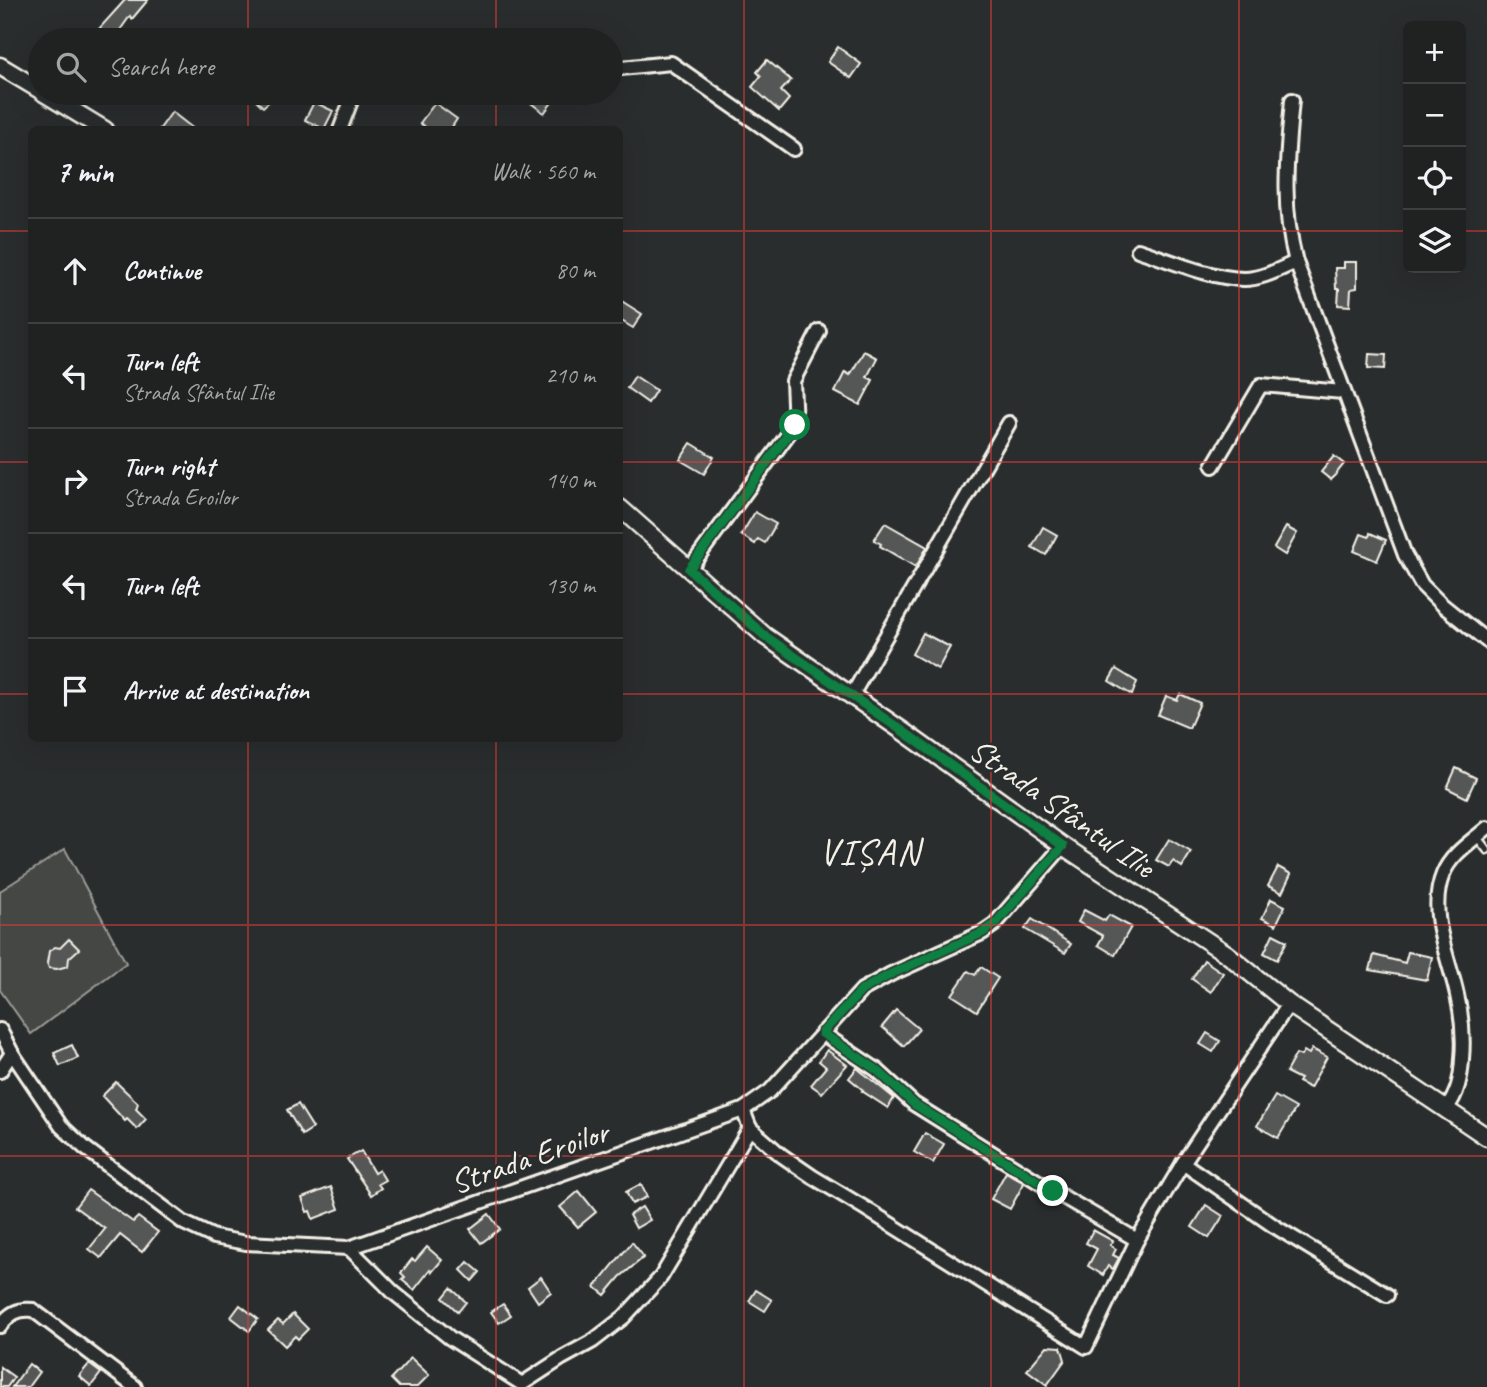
<!DOCTYPE html>
<meta charset="utf-8">
<style>
:root{--surface:#202222;--page:#2d2f2f;--text:#f1f3f6;--muted:#a2a4a5;--line:#3d3f40}
body{margin:0;font-family:Caveat,sans-serif;background:var(--page);color:var(--text)}
.controls{position:absolute;right:21px;top:21px;display:grid;overflow:hidden;border-radius:10px;box-shadow:0 7px 28px #0002}
.controls button{width:63px;height:63px;display:grid;place-items:center;padding:0;border:0;border-bottom:2px solid var(--line);background:var(--surface);color:var(--text);font:35px sans-serif}
.stop{position:absolute;width:21px;height:21px;margin:-16px;border:5px solid #0b8043;border-radius:50%;background:#fff}
.stop.end{background:#0b8043;border-color:#fff;box-shadow:0 2px 7px #0008}
.list{margin:0;padding:0;list-style:none}
h2{display:flex;justify-content:space-between;align-items:center;height:91px;margin:0;padding:0 28px;font-size:30px}
h2 small{font-size:23px;font-weight:400;color:var(--muted)}
.list li{display:grid;grid-template-columns:46px 1fr auto;gap:21px;align-items:center;box-sizing:border-box;height:105px;padding:0 28px;border-top:2px solid var(--line)}
.list b{display:block;font-size:26px;white-space:nowrap}
.list p{margin:0;font-size:23px;white-space:nowrap;color:var(--muted)}
.list em{font-size:23px;font-style:normal;color:var(--muted)}
.icon{flex:none;width:38px;height:38px;fill:none;stroke:currentColor;stroke-width:2;stroke-linecap:round;stroke-linejoin:round}
.map{position:relative;flex:none;width:1487px;height:1387px;overflow:hidden}
.search{position:absolute;background:var(--surface);box-shadow:0 7px 28px #0002;left:28px;top:28px;width:595px;height:77px;display:flex;align-items:center;gap:18px;box-sizing:border-box;padding:0 24px;border-radius:38px;color:var(--muted);font-size:26px}
.panel{position:absolute;background:var(--surface);box-shadow:0 7px 28px #0002;left:28px;top:126px;width:595px;height:616px;border-radius:10px}
.map>svg:first-child{display:block}
.green{fill:#444645;stroke:#9c9c96;stroke-width:2}
.building{fill:#555756;stroke:#f4f1e8;stroke-width:2}
.lines{fill:none;stroke-linecap:round;stroke-linejoin:round}
.service-casing{stroke:#f4f1e8;stroke-width:11}
.minor-casing{stroke:#f4f1e8;stroke-width:18}
.tertiary-casing{stroke:#f4f1e8;stroke-width:21}
.service{stroke:#2a2d2e;stroke-width:6}
.minor{stroke:#2a2d2e;stroke-width:12}
.tertiary{stroke:#2a2d2e;stroke-width:16}
.route{stroke:#0b8043;stroke-width:9}
.grid{fill:none;stroke:#d93c3b;stroke-width:2;stroke-opacity:0.55}
.labels{text-anchor:middle;stroke-width:5;stroke-linejoin:round;paint-order:stroke}
.street-label{font-size:33px;fill:#f4f1e8;stroke:#2a2d2e}
.quarter-label{font-size:37px;letter-spacing:2px;fill:#f4f1e8;stroke:#2a2d2e}
</style>
<div class="map">
<svg width="1487" height="1387" viewBox="0 0 1487 1387">
<rect width="100%" height="100%" fill="#2a2d2e"/>
<filter id="ink" filterUnits="userSpaceOnUse"><feTurbulence type="fractalNoise" baseFrequency=".0143" numOctaves="2"/><feDisplacementMap in="SourceGraphic" scale="14" xChannelSelector="R" yChannelSelector="G"/><feConvolveMatrix kernelMatrix="1 2 1 2 8 2 1 2 1" color-interpolation-filters="sRGB"/></filter>
<g filter="url(#ink)">
<path class="green" d="M65 849 126 963 31 1034 0 990V891Z"/>
<g class="building">
<path d="M125 0H148L132 19 130 16 113 40H109L97 31Z"/>
<path d="M838 47 861 64 851 78 828 62Z"/>
<path d="M767 60 791 80 781 91 789 99 779 111 752 87 761 76 757 72Z"/>
<path d="M249 93H279L263 107Z"/>
<path d="M518 93H559L544 113Z"/>
<path d="M314 102 333 111 324 129 305 120Z"/>
<path d="M435 103 457 119 450 130H429L420 123Z"/>
<path d="M172 112 195 130H159Z"/>
<path d="M1344 262H1357V288L1351 289 1350 306 1338 305 1339 289H1336L1335 268H1344Z"/>
<path d="M620 300 642 314 633 328 620 320Z"/>
<path d="M864 351 877 358 867 377 873 380 860 405 835 392 845 372 850 375Z"/>
<path d="M1369 354 1386 355 1385 369 1368 368Z"/>
<path d="M635 376 656 390 648 403 627 388Z"/>
<path d="M691 443 714 457 704 474 680 460Z"/>
<path d="M1334 456 1344 464 1331 480 1321 472Z"/>
<path d="M755 512 776 524 765 543 758 539 755 544 741 535Z"/>
<path d="M885 523 927 547 916 567 880 546 881 544 874 540Z"/>
<path d="M1043 527 1057 535 1046 555 1032 547Z"/>
<path d="M1286 527 1297 533 1285 555 1274 548Z"/>
<path d="M1370 533 1386 540 1377 561 1354 551 1361 534 1369 537Z"/>
<path d="M923 633 950 647 938 669 912 654Z"/>
<path d="M1116 669 1137 682 1132 695 1109 681Z"/>
<path d="M1180 694 1200 703 1189 728 1158 715 1166 696 1177 700Z"/>
<path d="M1456 768 1476 778 1467 798 1447 788Z"/>
<path d="M1169 839 1191 852 1182 867 1173 861 1169 867 1156 860Z"/>
<path d="M1278 867 1291 874 1282 893 1268 886Z"/>
<path d="M1271 899 1285 906 1276 925 1262 918Z"/>
<path d="M1084 910 1105 921 1109 915 1131 927 1115 955 1098 945 1103 936 1078 922Z"/>
<path d="M1032 919 1071 944 1065 953 1025 929Z"/>
<path d="M1273 934 1287 941 1277 960 1264 953Z"/>
<path d="M69 939 79 949 69 958 68 966 57 969 49 968 47 963 49 951 55 947 60 948Z"/>
<path d="M1408 952 1432 957 1427 980 1370 970 1374 955 1405 963Z"/>
<path d="M1204 960 1223 973 1211 992 1192 979Z"/>
<path d="M981 967 998 978 977 1011 952 995 968 971 975 975Z"/>
<path d="M896 1010 919 1029 904 1046 882 1027Z"/>
<path d="M1207 1033 1220 1041 1213 1052 1200 1044Z"/>
<path d="M72 1045 78 1058 60 1066 54 1053Z"/>
<path d="M1312 1049 1327 1057 1310 1088 1298 1082 1300 1079 1286 1072 1296 1054 1301 1056 1304 1051 1309 1054Z"/>
<path d="M827 1050 847 1065 822 1093 811 1085 826 1067 819 1061Z"/>
<path d="M857 1068 894 1098 888 1108 862 1091 863 1090 849 1078Z"/>
<path d="M116 1082 138 1103 136 1109 146 1119 137 1129 127 1119 125 1121 102 1096Z"/>
<path d="M1275 1096 1296 1108 1278 1138 1257 1126Z"/>
<path d="M298 1104 313 1128 302 1135 287 1110Z"/>
<path d="M925 1133 944 1144 933 1163 914 1152Z"/>
<path d="M361 1151 374 1173 379 1170 385 1180 378 1184 381 1188 371 1195 347 1159Z"/>
<path d="M1006 1172 1024 1183 1010 1209 991 1199Z"/>
<path d="M641 1184 647 1197 632 1204 626 1192Z"/>
<path d="M331 1187 339 1209 313 1219 310 1211 307 1212 302 1198Z"/>
<path d="M88 1190 133 1222 138 1217 158 1232 142 1252 120 1235 101 1258 89 1249 105 1229 75 1207Z"/>
<path d="M579 1191 596 1212 578 1227 560 1207Z"/>
<path d="M1206 1205 1223 1216 1209 1238 1192 1227Z"/>
<path d="M642 1207 650 1220 636 1228 629 1215Z"/>
<path d="M489 1214 500 1229 481 1243 470 1229Z"/>
<path d="M1093 1230 1113 1241 1110 1245 1116 1249 1113 1255 1119 1258 1113 1269 1108 1266 1103 1275 1088 1266 1097 1249 1086 1243Z"/>
<path d="M632 1242 644 1257 620 1277 605 1295 595 1287Z"/>
<path d="M427 1247 442 1260 432 1272 430 1270 414 1290 402 1280 405 1277 401 1273 412 1259 415 1261Z"/>
<path d="M468 1262 480 1272 472 1281 461 1270Z"/>
<path d="M541 1277 551 1292 538 1302 528 1287Z"/>
<path d="M451 1288 466 1302 458 1312 443 1298Z"/>
<path d="M756 1290 772 1300 765 1311 749 1301Z"/>
<path d="M503 1304 511 1315 499 1323 491 1312Z"/>
<path d="M240 1305 258 1319 249 1331 231 1317Z"/>
<path d="M293 1314 308 1329 298 1339 295 1336 285 1346 268 1330 278 1320 283 1324Z"/>
<path d="M1047 1346 1061 1347 1065 1360 1047 1385 1027 1370Z"/>
<path d="M411 1358 429 1375 417 1387H399L391 1379Z"/>
<path d="M29 1364 39 1372 28 1387H12Z"/>
<path d="M89 1364 101 1373 91 1386 79 1376Z"/>
<path d="M0 1367 14 1377 7 1387H0Z"/>
</g>
<g class="lines">
<defs>
<path id="service" d="M1477 837 1487 850"/>
<g id="minor">
<path d="M611 69 671 63 794 149"/>
<path d="M340 130 354 93"/>
<path d="M1138 250C1169 260 1212 279 1244 279 1262 279 1280 269 1296 262 1281 206 1287 156 1292 100"/>
<path d="M1296 262 1405 555 1422 585 1441 604 1487 641"/>
<path d="M1213 466 1261 385 1343 392"/>
<path d="M689 569 795 425 793 381 819 331"/>
<path d="M852 695 1009 423"/>
<path d="M0 1030 12 1053 61 1126 85 1148 184 1223 214 1237 246 1243 349 1248 743 1110 770 1091 862 990 891 974 982 933 995 924 1063 846"/>
<path d="M822 1033 877 1070 914 1104 1053 1191 1137 1240"/>
<path d="M0 1071 12 1053"/>
<path d="M1446 1109C1458 1094 1461 1077 1462 1059 1464 1037 1462 1016 1457 995 1449 957 1427 913 1443 874 1451 854 1471 842 1487 828"/>
<path d="M750 1128 781 1155 813 1177 863 1207 1086 1347 1137 1240 1183 1163 1289 1004"/>
<path d="M1183 1163 1274 1226 1387 1295"/>
<path d="M349 1248 394 1293 450 1338 522 1384 562 1358 593 1341 624 1317 661 1277 750 1128 743 1110"/>
<path d="M0 1326C9 1314 18 1308 33 1310L135 1387"/>
</g>
<g id="tertiary">
<path d="M0 66 40 90"/>
<path d="M44 93 105 130"/>
<path d="M620 508 765 636 904 732 1063 846 1227 954 1289 1004 1487 1137"/>
</g>
</defs>
<use href="#service" class="service-casing"/>
<use href="#minor" class="minor-casing"/>
<use href="#tertiary" class="tertiary-casing"/>
<use href="#service" class="service"/>
<use href="#minor" class="minor"/>
<use href="#tertiary" class="tertiary"/>
</g>
</g>
<g class="lines" filter="url(#ink)">
<path class="route" d="M795 425 689 569 765 636 904 732 1063 846 995 924 982 933 891 974 862 990 822 1033 877 1070 914 1104 1053 1191"/>
</g>
<path class="grid" d="M248 0V40M496 0V40M744 0V1387M991 0V1387M1239 0V1387M248 93V130M496 93V130M0 231H32M620 231H1408M1461 231H1487M0 462H32M620 462H1487M0 694H32M620 694H1487M248 738V1387M496 738V1387M0 925H1487M0 1156H1487"/>
<g class="labels">
<g class="street-label">
<text transform="translate(1063 807) rotate(35)" y="12">Strada Sfântul Ilie</text>
<text transform="translate(529 1156) rotate(-19)" y="12">Strada Eroilor</text>
</g>
<g class="quarter-label">
<text x="870" y="864">VIȘAN</text>
</g>
</g>
</svg>
<div class="controls">
<button>+</button>
<button>−</button>
<button><svg class="icon" aria-label="locate" viewBox="0 0 24 24"><circle cx="12" cy="12" r="6"/><path d="M12 2v4M12 18v4M2 12h4M18 12h4"/></svg></button>
<button><svg class="icon" aria-label="layers" viewBox="0 0 24 24"><path d="M12 4l9 5-9 5-9-5zM3 14l9 5 9-5"/></svg></button>
</div>
<div class="stop" style="left:795px;top:425px"></div>
<div class="stop end" style="left:1053px;top:1191px"></div>
<div class="search"><svg class="icon" aria-label="search" viewBox="0 0 24 24"><circle cx="10" cy="10" r="6"/><path d="M15 15l6 6"/></svg>Search here</div>
<section class="panel">
<h2>7 min<small>Walk · 560 m</small></h2>
<ul class="list">
<li><svg class="icon" aria-label="ahead" viewBox="0 0 24 24"><path d="M12 20V5M6 11l6-6 6 6"/></svg><div><b>Continue</b></div><em>80 m</em></li>
<li><svg class="icon" aria-label="left" viewBox="0 0 24 24"><path d="M17 20v-9H6M10 6l-5 5 5 5"/></svg><div><b>Turn left</b><p>Strada Sfântul Ilie</p></div><em>210 m</em></li>
<li><svg class="icon" aria-label="right" viewBox="0 0 24 24"><path d="M7 20v-9h11M14 6l5 5-5 5"/></svg><div><b>Turn right</b><p>Strada Eroilor</p></div><em>140 m</em></li>
<li><svg class="icon" aria-label="left" viewBox="0 0 24 24"><path d="M17 20v-9H6M10 6l-5 5 5 5"/></svg><div><b>Turn left</b></div><em>130 m</em></li>
<li><svg class="icon" aria-label="arrive" viewBox="0 0 24 24"><path d="M6 21V4h12l-3 4 3 4H6"/></svg><div><b>Arrive at destination</b></div></li>
</ul>
</section>
</div>
